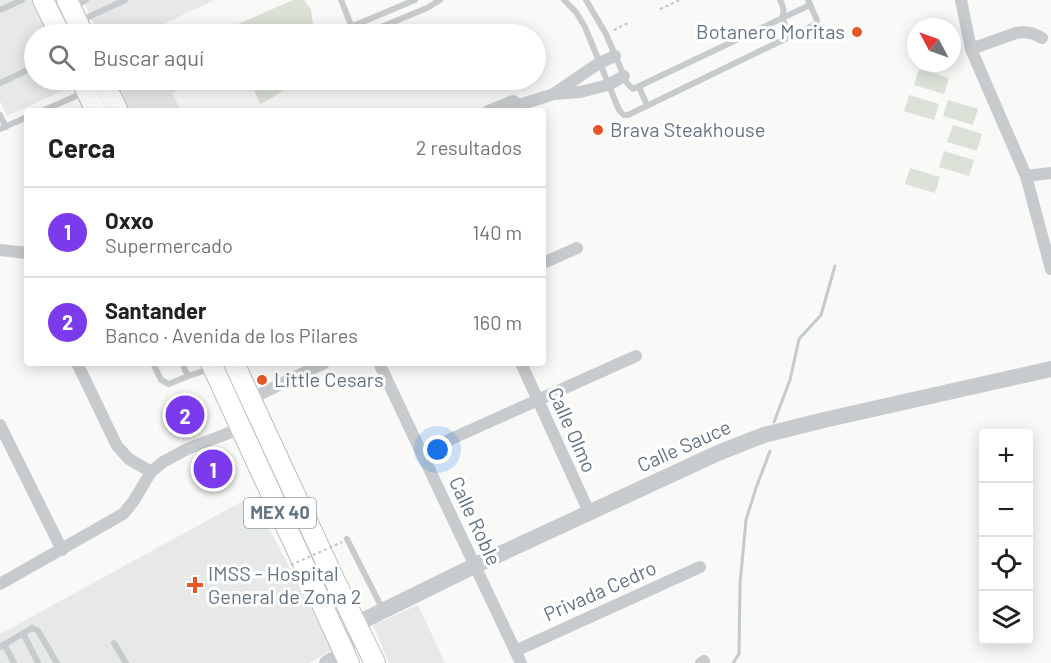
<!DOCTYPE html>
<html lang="es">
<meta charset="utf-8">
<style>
:root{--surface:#fff;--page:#f2f2f2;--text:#202124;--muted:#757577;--line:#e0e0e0;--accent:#7c3aed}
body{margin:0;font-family:Barlow,sans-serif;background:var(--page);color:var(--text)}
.controls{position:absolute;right:18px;bottom:18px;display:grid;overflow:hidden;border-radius:6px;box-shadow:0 3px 15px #0003}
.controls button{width:54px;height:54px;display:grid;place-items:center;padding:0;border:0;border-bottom:2px solid var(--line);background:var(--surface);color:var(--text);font:30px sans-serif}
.compass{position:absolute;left:907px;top:18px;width:54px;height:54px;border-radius:50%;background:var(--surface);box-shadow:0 3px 15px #0003;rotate:311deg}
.you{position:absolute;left:438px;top:450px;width:21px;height:21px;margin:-15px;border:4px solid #fff;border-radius:50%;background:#1a73e8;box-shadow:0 0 0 9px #1a73e833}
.badge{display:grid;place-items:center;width:39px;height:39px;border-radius:50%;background:var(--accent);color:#fff;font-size:20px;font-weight:700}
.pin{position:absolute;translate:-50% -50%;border:3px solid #fff;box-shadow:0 2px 6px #0006}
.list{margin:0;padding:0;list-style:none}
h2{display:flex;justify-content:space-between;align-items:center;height:78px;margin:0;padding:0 24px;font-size:26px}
h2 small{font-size:20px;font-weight:400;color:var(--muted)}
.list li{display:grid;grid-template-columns:39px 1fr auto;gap:18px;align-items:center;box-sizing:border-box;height:90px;padding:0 24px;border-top:2px solid var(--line)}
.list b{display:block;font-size:22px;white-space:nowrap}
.list p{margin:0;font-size:20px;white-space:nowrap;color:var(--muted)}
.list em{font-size:20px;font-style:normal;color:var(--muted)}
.icon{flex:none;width:33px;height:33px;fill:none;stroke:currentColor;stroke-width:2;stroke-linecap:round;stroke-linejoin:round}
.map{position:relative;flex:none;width:1051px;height:663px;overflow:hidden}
.search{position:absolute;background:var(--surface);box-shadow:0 3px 15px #0003;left:24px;top:24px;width:522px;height:66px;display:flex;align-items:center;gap:15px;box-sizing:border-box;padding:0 21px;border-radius:33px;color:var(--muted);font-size:22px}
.panel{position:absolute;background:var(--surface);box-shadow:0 3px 15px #0003;left:24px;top:108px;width:522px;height:258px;border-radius:6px}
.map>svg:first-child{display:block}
.built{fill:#e7e8e8}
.park{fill:#dbe1d7}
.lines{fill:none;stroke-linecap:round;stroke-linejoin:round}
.stream{stroke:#c1cbd0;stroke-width:3}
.primary-casing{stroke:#babec2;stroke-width:22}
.path{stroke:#c0c3c5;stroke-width:2;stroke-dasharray:3 3;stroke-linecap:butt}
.service{stroke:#c7cbce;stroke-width:6}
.minor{stroke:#c7cbce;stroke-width:12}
.tertiary{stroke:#c7cbce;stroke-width:16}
.primary{stroke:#fff;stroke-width:20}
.path-bridge{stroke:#c0c3c5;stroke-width:2;stroke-dasharray:3 3;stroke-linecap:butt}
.poi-dot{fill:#e75728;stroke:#fff;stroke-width:2}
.labels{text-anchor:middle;stroke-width:6;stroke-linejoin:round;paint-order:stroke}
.shield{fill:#fff;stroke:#929ea8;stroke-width:1.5}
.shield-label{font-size:18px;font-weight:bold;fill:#637482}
.poi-label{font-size:20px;fill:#637482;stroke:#fff;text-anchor:start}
.street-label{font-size:20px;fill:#637482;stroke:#fff}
</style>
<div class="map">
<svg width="1051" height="663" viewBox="0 0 1051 663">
<rect width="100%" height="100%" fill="#f9f9f7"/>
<g class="built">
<path d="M0 0H34L50 34H34V80H70L73 86 7 116 0 101Z"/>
<path d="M83 0H215L155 28 158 34H98Z"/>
<path d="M117 80H179L183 88 172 93 181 111H130Z"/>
<path d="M252 496 333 650 309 663H0V634Z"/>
<path d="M418 605 445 663H389L373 625Z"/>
</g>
<g class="park">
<path d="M293 0H304L311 9 314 34H231L229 28Z"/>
<path d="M919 69 949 78 944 94 914 85Z"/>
<path d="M250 80H295C285 90 274 97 260 104Z"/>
<path d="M909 95 939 104 934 120 904 111Z"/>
<path d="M948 100 978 109 973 125 943 116Z"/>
<path d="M953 125 982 134 977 151 947 142Z"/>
<path d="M944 151 974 160 969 176 939 167Z"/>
<path d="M910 168 940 177 935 193 905 184Z"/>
</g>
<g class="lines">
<g class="stream">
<path d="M774 422 790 380 799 339 821 315 835 266"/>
<path d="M733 663 739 654 740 584 746 520 756 488 770 451"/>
</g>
<defs>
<g id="primary">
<path d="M43 0 60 34"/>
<path d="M67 0 83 34"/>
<path d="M81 80 96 111"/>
<path d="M103 80 118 111"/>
<path d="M211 363 349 663"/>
<path d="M234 363 334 579 375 663"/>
</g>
</defs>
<use href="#primary" class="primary-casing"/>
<g class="path">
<path d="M660 9 680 0"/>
<path d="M614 30 630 22"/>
</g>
<g class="service">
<path d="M341 0 353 30 364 34 427 8 440 0"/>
<path d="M564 0 576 12 585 27 619 110 624 115H628L814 25 816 24 817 20 808 0"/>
<path d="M586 0 606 34 627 83 633 89 810 5"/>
<path d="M780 0C783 6 785 11 782 18"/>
<path d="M73 8 86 0"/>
<path d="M0 10 22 0"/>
<path d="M782 18 791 37"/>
<path d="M80 21 125 0"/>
<path d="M353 26 415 0"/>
<path d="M0 83 34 67"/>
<path d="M639 87 647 105"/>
<path d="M42 111 83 93"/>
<path d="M0 115 6 127"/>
<path d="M0 129 27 117"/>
<path d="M153 363 161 380 169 384 188 376 210 369"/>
<path d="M182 363 188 376"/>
<path d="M347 539 383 610"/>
<path d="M23 633 38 663"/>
<path d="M114 643 126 663"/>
<path d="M4 644 14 663"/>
<path d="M0 647 32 628 38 631 57 663"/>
</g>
<g class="minor">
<path d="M961 0 971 49 1026 176 1051 269"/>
<path d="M971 49 1016 33C1026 31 1033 33 1042 38"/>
<path d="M555 93 599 63 615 56"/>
<path d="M519 105 554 94 580 92 608 85 624 76"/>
<path d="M488 111 513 101 519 105 517 110"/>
<path d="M1026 176 1051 173"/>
<path d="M0 250 27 253"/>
<path d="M543 263 577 248"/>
<path d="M77 363 117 446 129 459 151 472"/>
<path d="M379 363 521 663"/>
<path d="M521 363 589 512"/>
<path d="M250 399 324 363"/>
<path d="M0 425 62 550"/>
<path d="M422 452 636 356"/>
<path d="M0 584 123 514 133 502 151 472 163 462 187 449 242 428"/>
<path d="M515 651 700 567"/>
<path d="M701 663 704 661"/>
</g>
<path class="tertiary" d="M327 663 344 654 356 624 474 566 718 453 764 435 824 420 1051 369"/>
<use href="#primary" class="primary"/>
<path class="path-bridge" d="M291 565 342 542"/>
</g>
<g class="poi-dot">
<circle cx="857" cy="32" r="6"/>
<circle cx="598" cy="130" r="6"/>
<circle cx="262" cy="380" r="6"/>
<path d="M192 576h6v6h6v6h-6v6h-6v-6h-6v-6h6z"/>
</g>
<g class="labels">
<rect class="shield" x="244" y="498" width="72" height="30" rx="4.5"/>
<g class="shield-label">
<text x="280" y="519">MEX 40</text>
</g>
<g class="poi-label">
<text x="845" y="39" text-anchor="end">Botanero Moritas</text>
<text x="610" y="137">Brava Steakhouse</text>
<text x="274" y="387">Little Cesars</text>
<text x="208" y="581">IMSS - Hospital<tspan x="208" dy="23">General de Zona 2</tspan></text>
</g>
<g class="street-label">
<text transform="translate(572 430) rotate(66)" y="7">Calle Olmo</text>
<text transform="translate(684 446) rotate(-24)" y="7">Calle Sauce</text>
<text transform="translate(475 521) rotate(65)" y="7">Calle Roble</text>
<text transform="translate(600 591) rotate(-24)" y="7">Privada Cedro</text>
</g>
</g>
</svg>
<div class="controls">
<button>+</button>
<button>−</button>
<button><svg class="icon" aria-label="locate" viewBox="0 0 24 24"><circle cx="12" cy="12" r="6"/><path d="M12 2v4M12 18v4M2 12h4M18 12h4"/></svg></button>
<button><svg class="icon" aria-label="layers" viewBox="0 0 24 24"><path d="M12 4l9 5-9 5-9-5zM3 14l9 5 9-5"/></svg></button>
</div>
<svg class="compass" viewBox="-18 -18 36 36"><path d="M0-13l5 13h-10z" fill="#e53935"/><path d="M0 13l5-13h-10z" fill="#757577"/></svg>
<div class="you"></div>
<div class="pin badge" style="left:213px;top:469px">1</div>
<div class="pin badge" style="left:185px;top:415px">2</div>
<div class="search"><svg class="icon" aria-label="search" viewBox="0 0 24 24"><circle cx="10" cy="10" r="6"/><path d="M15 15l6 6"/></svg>Buscar aquí</div>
<section class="panel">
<h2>Cerca<small>2 resultados</small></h2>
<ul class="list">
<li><span class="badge">1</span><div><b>Oxxo</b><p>Supermercado</p></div><em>140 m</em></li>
<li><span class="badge">2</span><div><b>Santander</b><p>Banco · Avenida de los Pilares</p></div><em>160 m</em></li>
</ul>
</section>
</div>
